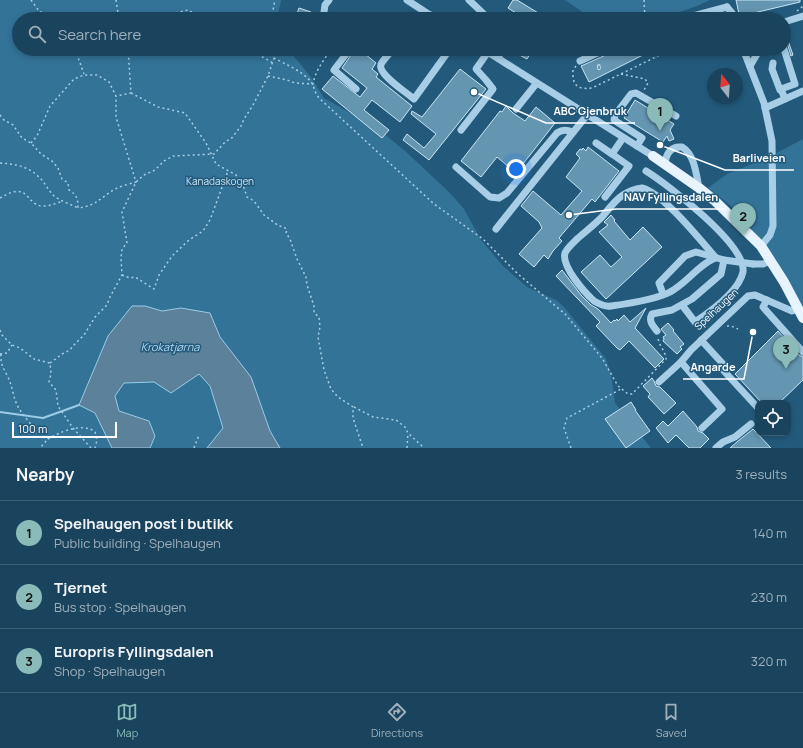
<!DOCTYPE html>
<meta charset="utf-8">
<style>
:root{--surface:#1a445d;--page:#274e66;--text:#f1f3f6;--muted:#9fb0bc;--line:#385c72;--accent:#8bbbb9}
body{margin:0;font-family:Manrope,sans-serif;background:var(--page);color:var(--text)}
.controls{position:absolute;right:12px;bottom:12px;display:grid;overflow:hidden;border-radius:8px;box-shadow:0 2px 6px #0003}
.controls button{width:36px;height:36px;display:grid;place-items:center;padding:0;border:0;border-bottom:1px solid var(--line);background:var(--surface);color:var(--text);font:20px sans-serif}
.compass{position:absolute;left:707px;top:68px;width:36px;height:36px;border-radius:50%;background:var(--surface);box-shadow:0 2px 6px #0003;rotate:343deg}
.scale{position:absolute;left:12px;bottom:10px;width:105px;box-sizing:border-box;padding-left:4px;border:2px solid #fff;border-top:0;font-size:11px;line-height:14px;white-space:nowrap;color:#fff;-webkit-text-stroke:3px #235a7c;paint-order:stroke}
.you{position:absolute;left:516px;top:169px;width:14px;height:14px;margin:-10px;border:3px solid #fff;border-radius:50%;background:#1a73e8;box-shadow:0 0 0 6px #1a73e833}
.badge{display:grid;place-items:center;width:26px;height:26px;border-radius:50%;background:var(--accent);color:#111;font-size:13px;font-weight:700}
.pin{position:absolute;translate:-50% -33px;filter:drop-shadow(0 1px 2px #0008)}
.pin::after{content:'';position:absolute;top:21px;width:14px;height:12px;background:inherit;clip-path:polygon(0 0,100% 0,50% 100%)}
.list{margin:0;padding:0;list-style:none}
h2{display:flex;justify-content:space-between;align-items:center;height:52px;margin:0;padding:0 16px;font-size:17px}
h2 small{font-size:13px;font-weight:400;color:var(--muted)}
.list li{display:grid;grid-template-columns:26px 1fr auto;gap:12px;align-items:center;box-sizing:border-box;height:64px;padding:0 16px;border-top:1px solid var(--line)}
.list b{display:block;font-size:15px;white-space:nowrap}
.list p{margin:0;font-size:13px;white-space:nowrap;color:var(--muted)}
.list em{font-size:13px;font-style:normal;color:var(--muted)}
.icon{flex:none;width:22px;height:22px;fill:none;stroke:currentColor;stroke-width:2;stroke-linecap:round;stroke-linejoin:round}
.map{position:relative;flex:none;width:803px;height:448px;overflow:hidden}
.search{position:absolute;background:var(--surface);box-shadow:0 2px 6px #0003;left:12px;right:12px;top:12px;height:44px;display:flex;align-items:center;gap:10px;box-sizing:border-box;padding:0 14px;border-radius:22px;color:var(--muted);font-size:15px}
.sheet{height:244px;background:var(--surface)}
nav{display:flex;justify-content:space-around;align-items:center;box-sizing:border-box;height:56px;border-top:1px solid var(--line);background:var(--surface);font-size:11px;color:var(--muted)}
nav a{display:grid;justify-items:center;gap:2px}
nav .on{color:var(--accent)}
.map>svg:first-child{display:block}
.green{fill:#337398}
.water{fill:#5b829a;stroke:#9bcbe7}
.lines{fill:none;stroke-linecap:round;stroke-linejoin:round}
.stream{stroke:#9bcbe7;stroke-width:2}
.building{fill:#6495b1;stroke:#cae5f4}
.path{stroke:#a7cee6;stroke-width:1.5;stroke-dasharray:2 3;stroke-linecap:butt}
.minor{stroke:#a7cee6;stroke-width:7}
.major{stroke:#e7f3fd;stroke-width:10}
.minor-bridge{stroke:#a7cee6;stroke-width:7}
.labels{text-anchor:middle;stroke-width:3;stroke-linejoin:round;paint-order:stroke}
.number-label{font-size:8px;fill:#d8e4ec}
.park-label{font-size:10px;fill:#cae5f4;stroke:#235a7c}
.street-label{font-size:10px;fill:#fff;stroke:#235a7c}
.water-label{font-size:11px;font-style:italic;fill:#b2d8ed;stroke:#235a7c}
.leader{fill:none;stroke:#fff;stroke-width:1.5}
.callout-dot{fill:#fff;stroke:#235a7c;stroke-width:1.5}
.callout-label{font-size:11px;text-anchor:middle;font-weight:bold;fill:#fff;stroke:#235a7c;stroke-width:3;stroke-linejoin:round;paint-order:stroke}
</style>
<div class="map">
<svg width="803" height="448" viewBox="0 0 803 448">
<rect width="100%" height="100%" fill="#235a7c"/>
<g class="green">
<path d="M0 0H281L277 19H19V49H288L310 76 324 98 378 129 405 151 449 192 464 209 481 240 503 266 527 287 556 300 564 307 606 359 611 374 615 403 651 448H280L270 431 251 377 220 337 210 313 181 308 162 311 145 306H132L108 336 79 405 95 413 112 448H0Z"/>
<path d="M565 0H710L697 6 660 19H588L581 11Z"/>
<path d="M803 139V311L769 252 730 205 708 188 727 174 769 157Z"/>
<path d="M199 374 210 386 223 428 207 448H150L155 436 149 421 119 411 115 396 124 382H154L171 393Z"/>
</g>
<path class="water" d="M132 306H145L162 311 181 308 210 313 220 337 251 377 270 431 280 448H207L223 428 210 386 199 374 171 393 154 382 124 383 115 396 119 411 149 421 155 436 150 448H112L95 413 79 405 108 336Z"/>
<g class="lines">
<path class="stream" d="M0 412 43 418 79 405"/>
</g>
<g class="building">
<path d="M513 0H517L548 19H527L519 15 508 8Z"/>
<path d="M736 0H800V2L741 16 739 14Z"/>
<path d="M299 8 311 12 309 19H295Z"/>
<path d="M784 32H785L793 55 791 56 788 46 784 44Z"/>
<path d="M355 49H359L376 63 372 69 378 74 376 77 412 106 400 122 372 100 364 110 389 130 382 138 322 89 333 76 360 97 367 88 342 68Z"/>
<path d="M508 49H533L527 59Z"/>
<path d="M614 49H645L647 53 589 82 581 66 608 54Z"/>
<path d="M460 69 486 89 429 160 403 140 407 134 424 148 436 134 411 114 412 111 422 117Z"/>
<path d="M635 100 674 124 670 130 674 139 669 141 667 136 663 142 624 118Z"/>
<path d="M506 106 513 113 525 121 536 107 555 123 516 173 497 157 481 177 461 161 500 111 502 112Z"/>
<path d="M588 147 619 171 595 202 592 199 559 238 562 241 553 251 548 259 544 255 534 267 519 254 542 228 539 222 521 206 533 191 561 215 582 191 566 177 580 158 576 154 580 149 582 150 583 148 586 151Z"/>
<path d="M611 215 615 220 614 221 630 240 643 227 662 247 606 299 581 272 600 255 611 267 622 257 599 232 608 225 604 222Z"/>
<path d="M562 270 581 295 591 305 598 309 611 323 614 320 615 321 617 319 618 321 624 315 630 322 646 308 635 328 664 359 655 368 629 341 620 350 617 348 596 326 600 322 556 276Z"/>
<path d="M668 323 674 330 673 331 684 344 680 347 682 349 677 354 663 341 664 339 663 337 666 335 661 329Z"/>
<path d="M778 331 799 355 803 357V380L779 403H762L735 374Z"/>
<path d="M652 378 654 381 656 386 660 387 676 403 664 414 648 397 650 394 643 386Z"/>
<path d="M631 402 636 410H635L650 431 626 448 605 419Z"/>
<path d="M683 411 697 427 698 431 703 433 709 439 700 448H689L676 435 668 443 656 428 663 421 668 426Z"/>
<path d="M753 429 771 448H730L738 441Z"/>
</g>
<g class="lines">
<g class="path">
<path d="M31 0 39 11 55 19"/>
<path d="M116 0 119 19"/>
<path d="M644 0 645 19"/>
<path d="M797 11 803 6"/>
<path d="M157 19 162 16 188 10 204 19"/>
<path d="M274 19 272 15 275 0"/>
<path d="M75 49 84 74"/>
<path d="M249 49 273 63"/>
<path d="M651 49 656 58"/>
<path d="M764 53 772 56"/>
<path d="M274 58C285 64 304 72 311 82 314 85 314 92 319 98L434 204 483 239 518 274 565 314 602 358 618 386 628 394H632L666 359C666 352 659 346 658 338"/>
<path d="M576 66 573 70C572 85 577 90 592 88L666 52 681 49"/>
<path d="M621 74 645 79 648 83 644 90"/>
<path d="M268 76 287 80 295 83 313 84C315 71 324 60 331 49"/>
<path d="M131 93 158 107 185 113 206 143 216 164 236 175 243 185 247 197 254 201 264 215 279 226 284 227 287 230 286 233 290 239 297 259 306 277 307 285 314 306V313L319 317 320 327 318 337 324 370 331 389 338 397 353 407V418L363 448"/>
<path d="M0 115 4 120 13 125 22 138 31 143 41 154 52 161 58 168 62 179 68 183 69 190C77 195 78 199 78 208 96 206 100 198 115 189 121 186 129 184 136 182L116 117V96"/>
<path d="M31 143 37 136 50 106 74 79 84 75H97L109 82 116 96 131 93 128 49"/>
<path d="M0 163C16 164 28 166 40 178 45 183 48 190 53 195 60 201 70 204 78 208"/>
<path d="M0 198C31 179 25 207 44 206 50 206 57 203 63 201"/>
<path d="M122 275 130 278 135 277 154 289 159 275 172 256 189 240 203 231 210 220 228 171"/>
<path d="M727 326H731L738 329"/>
<path d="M0 330 2 335 12 345 20 348 34 359 50 363 51 374 49 382 56 390 58 406 73 428 91 448"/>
<path d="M0 354 7 353 12 345"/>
<path d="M1 354C0 364 4 369 8 377 14 390 13 403 23 414 25 417 28 421 31 424 40 430 46 425 48 439L40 448"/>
<path d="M50 363 62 354 70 350 73 346 84 335 95 317 107 305 110 297 122 275 121 258 122 249 127 243 122 212 136 182 144 175 155 170 164 161 173 156 214 154 226 141 231 139 241 126 244 119 253 105 268 76 277 49"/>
<path d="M354 407 373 417 396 420 405 427 408 433 424 448"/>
<path d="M48 439C59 432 84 422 95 432L97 440 95 448"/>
<path d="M194 448 199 435"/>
<path d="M407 448 408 433"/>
<path d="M571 448 564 428 567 418 621 389"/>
</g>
<g class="minor">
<path d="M407 0 436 19"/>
<path d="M469 0 489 19"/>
<path d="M727 7 737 19"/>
<path d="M323 19 325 5 329 0"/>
<path d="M375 19H387"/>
<path d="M421 19 430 15"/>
<path d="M495 19H502"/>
<path d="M682 19 727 7"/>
<path d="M784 22 803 16"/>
<path d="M350 49 334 70 356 89"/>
<path d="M393 49C390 53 384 59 381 64 377 74 406 92 414 99L450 49"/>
<path d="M483 49 653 156"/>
<path d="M743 49 764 103 772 141 773 226 770 235 761 246"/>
<path d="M784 49 795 84 781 89 785 99"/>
<path d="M498 58 500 54 499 49"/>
<path d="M580 61 606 49"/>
<path d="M773 63 772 69 780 90 781 89"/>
<path d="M750 66 760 49"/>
<path d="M765 108 803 91"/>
<path d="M516 109 536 84"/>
<path d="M461 130 493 89 486 80 476 69 488 52"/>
<path d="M596 143 612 154"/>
<path d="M637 146 642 138 614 120 615 115 631 94 636 93 676 116"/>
<path d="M665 164C666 153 671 146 682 147 695 155 696 174 699 188"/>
<path d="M456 167 490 197 499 198 507 193 557 133C563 129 567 130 573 132"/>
<path d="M646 171C667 184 747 245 743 272 739 291 710 312 695 322L682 305"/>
<path d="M642 188C663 193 701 241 716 258 700 263 686 284 670 292 657 299 626 304 611 306 605 307 599 304 594 301 585 293 561 266 565 253 567 248 573 243 577 239 585 232 594 225 602 217 608 210 614 201 623 195 629 191 635 189 642 188Z"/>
<path d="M605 197 629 166 612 154 623 138"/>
<path d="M496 229 587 115"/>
<path d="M753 264H763L771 261"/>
<path d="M767 300 763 307 803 352"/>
<path d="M657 331C653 326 648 321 652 314L672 310 692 299 721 274 724 260 696 252 693 253 685 256 659 283 663 294"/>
<path d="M701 340 723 364V370L758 408"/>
<path d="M681 362 722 409 702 428"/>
<path d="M659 382 681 362 691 350 748 296 755 295 792 311 798 309"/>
<path d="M716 448 723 442 735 437 751 424"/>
</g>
<path class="major" d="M653 156 699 188 714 200 761 246 784 282 803 318"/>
<path class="minor-bridge" d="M724 260 753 264"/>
</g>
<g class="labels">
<g class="number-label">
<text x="599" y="70">6</text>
</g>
<g class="park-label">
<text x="220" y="185">Kanadaskogen</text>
</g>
<g class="street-label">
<text transform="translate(716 309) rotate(-43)" y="4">Spelhaugen</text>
</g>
<g class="water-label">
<text x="170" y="351">Krokatjørna</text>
</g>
</g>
<path class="leader" d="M474 92L546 123H635M660 145L725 170H794M569 215L616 209H726M753 332L744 379H683"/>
<g class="callout-dot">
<circle cx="474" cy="92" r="4"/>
<circle cx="660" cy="145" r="4"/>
<circle cx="569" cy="215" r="4"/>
<circle cx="753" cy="332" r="4"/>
</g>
<g class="callout-label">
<text x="590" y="115">ABC Gjenbruk</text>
<text x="759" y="162">Barliveien</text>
<text x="671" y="201">NAV Fyllingsdalen</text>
<text x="713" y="371">Angarde</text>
</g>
</svg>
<div class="controls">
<button><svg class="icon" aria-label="locate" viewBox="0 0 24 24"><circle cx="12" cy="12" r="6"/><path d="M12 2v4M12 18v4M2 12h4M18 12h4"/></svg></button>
</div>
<svg class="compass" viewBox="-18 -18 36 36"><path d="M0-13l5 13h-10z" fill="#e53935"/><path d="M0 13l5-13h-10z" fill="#9fb0bc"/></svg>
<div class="scale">100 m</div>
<div class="you"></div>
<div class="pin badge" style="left:660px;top:131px">1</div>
<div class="pin badge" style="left:743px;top:236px">2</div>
<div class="pin badge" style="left:786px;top:369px">3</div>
<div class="search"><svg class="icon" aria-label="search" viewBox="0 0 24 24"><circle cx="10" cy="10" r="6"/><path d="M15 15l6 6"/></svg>Search here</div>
</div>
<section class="sheet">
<h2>Nearby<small>3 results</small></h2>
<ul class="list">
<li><span class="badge">1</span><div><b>Spelhaugen post i butikk</b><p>Public building · Spelhaugen</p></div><em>140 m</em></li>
<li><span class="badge">2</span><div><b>Tjernet</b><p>Bus stop · Spelhaugen</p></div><em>230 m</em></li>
<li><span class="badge">3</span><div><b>Europris Fyllingsdalen</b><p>Shop · Spelhaugen</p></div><em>320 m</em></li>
</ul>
</section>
<nav>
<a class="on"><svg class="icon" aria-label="map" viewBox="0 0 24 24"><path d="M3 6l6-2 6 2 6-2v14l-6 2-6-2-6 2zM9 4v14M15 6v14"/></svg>Map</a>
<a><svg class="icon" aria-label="directions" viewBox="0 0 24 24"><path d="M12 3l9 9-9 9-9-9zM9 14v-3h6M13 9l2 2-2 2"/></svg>Directions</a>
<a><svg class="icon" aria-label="saved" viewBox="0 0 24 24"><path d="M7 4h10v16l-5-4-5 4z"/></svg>Saved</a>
</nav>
